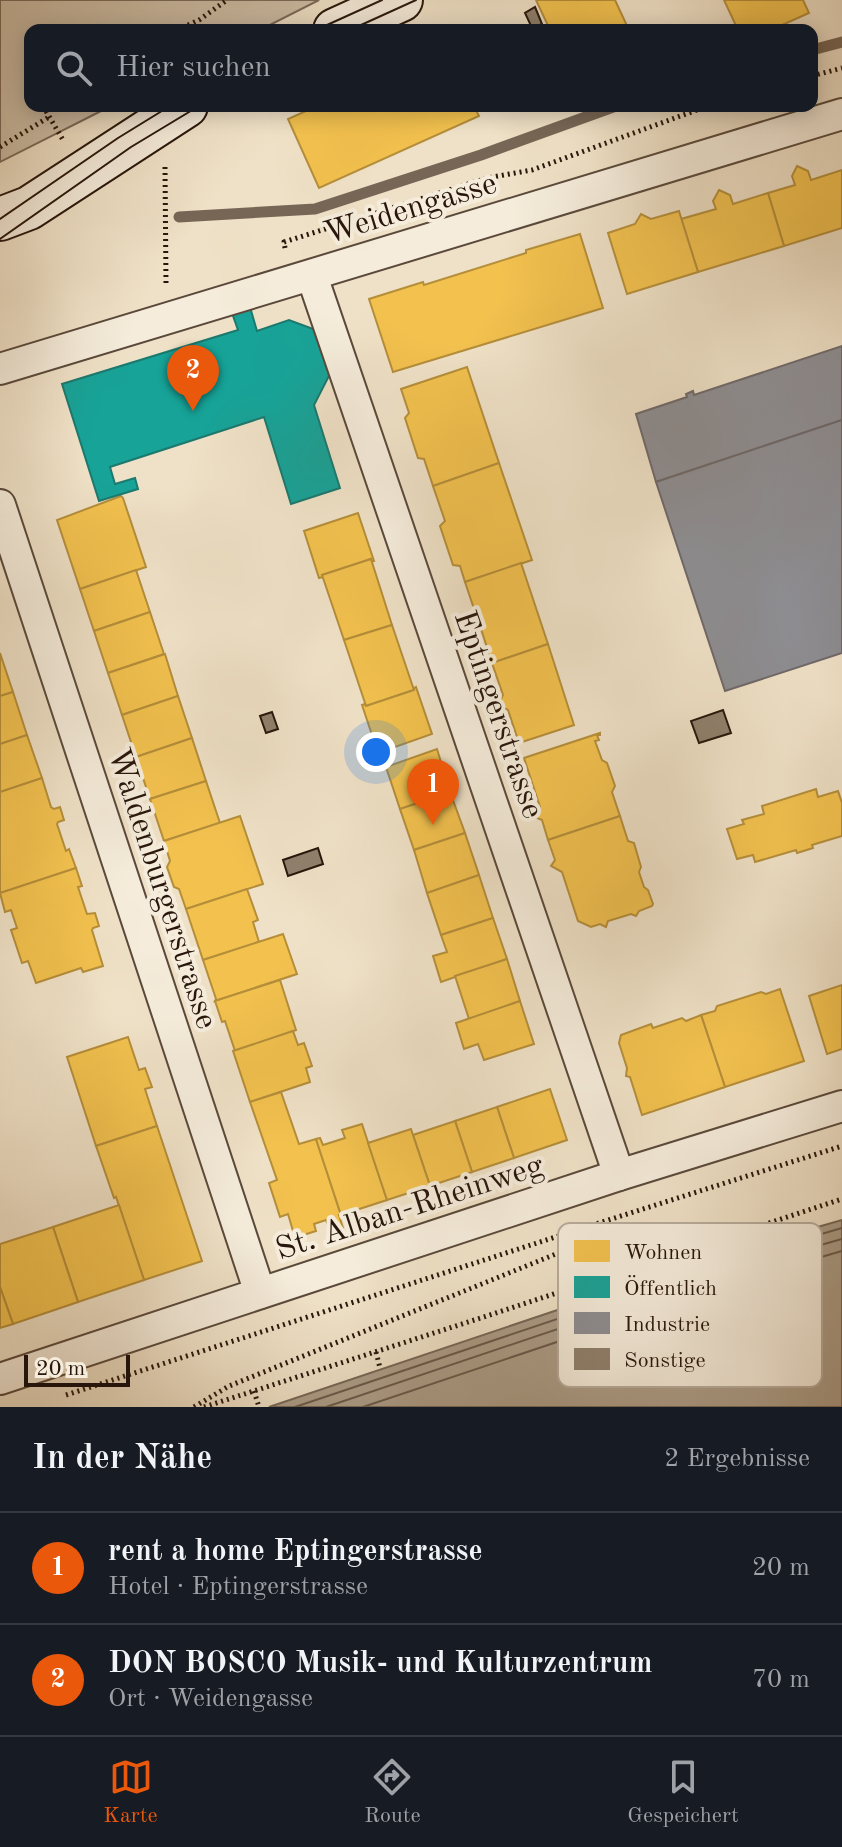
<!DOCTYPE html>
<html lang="de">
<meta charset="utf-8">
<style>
:root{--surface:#171b24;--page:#20242c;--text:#f1f3f6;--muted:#9ea1a6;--line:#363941;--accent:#ea580c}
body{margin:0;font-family:"Old Standard TT",serif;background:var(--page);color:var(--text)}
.scale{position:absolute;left:24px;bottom:20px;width:106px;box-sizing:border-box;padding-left:8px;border:4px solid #28160c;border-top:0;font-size:22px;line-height:28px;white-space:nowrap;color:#28160c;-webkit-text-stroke:6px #f5ecdb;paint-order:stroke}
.you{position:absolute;left:376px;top:752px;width:28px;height:28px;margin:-20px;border:6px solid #fff;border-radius:50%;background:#1a73e8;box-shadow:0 0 0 12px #1a73e833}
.badge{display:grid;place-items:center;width:52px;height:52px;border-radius:50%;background:var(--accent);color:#fff;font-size:26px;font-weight:700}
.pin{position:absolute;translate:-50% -66px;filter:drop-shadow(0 2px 4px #0008)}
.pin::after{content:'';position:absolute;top:42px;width:28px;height:24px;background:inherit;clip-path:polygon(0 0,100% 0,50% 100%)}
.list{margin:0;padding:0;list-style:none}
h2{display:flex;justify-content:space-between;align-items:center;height:104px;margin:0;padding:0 32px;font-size:34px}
h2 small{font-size:26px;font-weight:400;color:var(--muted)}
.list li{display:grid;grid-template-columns:52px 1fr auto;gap:24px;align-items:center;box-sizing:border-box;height:112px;padding:0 32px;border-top:2px solid var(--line)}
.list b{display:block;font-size:30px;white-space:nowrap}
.list p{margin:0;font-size:26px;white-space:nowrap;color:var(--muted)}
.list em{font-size:26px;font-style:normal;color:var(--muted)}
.icon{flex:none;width:44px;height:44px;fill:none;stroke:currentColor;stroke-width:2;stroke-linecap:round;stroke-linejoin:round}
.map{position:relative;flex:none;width:842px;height:1407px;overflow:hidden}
.search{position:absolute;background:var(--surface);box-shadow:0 4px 20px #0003;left:24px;right:24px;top:24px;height:88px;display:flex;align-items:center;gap:20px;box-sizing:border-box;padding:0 28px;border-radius:16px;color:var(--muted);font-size:30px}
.sheet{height:328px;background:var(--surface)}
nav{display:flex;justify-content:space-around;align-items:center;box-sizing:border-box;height:112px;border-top:2px solid var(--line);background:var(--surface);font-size:22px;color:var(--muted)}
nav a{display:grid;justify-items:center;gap:4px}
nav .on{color:var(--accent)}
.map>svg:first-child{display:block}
.green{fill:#cdbea7;stroke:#7a6a5a;stroke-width:2}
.water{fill:#ab9c87;stroke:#776656;stroke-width:2}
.homes{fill:#f2c14e;stroke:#b58e3a;stroke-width:2}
.public{fill:#17a398;stroke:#1c796e;stroke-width:2}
.industry{fill:#8d8d92;stroke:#6f696a;stroke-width:2}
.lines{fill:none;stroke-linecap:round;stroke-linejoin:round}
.shore{stroke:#6a594a;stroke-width:2}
.stream{stroke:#776656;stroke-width:11}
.building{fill:#8f806d;stroke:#28160c;stroke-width:2}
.street-casing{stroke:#5a493b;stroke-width:34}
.secondary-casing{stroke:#28160c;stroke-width:46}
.path{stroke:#28160c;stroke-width:5;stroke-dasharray:2 4;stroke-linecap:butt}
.street{stroke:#f5ecdb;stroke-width:30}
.secondary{stroke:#f5ecdb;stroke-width:42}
.tram{stroke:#28160c;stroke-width:2}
.labels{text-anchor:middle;stroke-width:8;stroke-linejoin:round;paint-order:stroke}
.street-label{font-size:32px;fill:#28160c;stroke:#f5ecdb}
.key{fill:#f5ecdb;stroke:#b8ac9d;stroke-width:2}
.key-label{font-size:22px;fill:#28160c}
</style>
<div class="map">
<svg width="842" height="1407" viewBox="0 0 842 1407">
<rect width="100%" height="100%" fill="#efe1c7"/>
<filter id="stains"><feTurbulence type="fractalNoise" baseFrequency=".0025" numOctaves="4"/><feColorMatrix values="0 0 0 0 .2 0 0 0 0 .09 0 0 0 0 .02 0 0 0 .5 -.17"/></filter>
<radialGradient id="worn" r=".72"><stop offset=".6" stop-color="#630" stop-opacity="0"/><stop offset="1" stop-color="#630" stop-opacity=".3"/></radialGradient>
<path class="green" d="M0 0H319L260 30H30V106H111L0 162Z"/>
<path class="water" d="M842 1220V1407H269L730 1252Z"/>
<g class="homes">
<path d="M536 0H615L629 30H550Z"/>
<path d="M724 0H803L809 13 771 30H738Z"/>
<path d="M317 106H474L479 116 319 188 288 119Z"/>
<path d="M797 166 808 171 811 180 842 170V228L784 246 768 193 795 185 792 176Z"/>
<path d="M719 190 730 195 733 204 768 193 784 246 698 272 681 219 716 209 713 201Z"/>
<path d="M679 211 698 272 627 294 608 233 635 224 641 214 651 219Z"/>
<path d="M580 234 603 308 393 372 369 299 423 282 424 285 526 253V250Z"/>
<path d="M467 367 499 463 433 486 424 459 418 458 405 418 409 413 401 389Z"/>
<path d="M499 463 532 560 465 582 460 566 453 565 440 526 445 521 433 486Z"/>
<path d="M121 496 123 498 146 567 80 589 57 520Z"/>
<path d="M358 513 374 561H371V559L322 575 323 577 319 578 304 531Z"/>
<path d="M371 559 392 625 344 640 322 575Z"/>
<path d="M521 563 548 644 492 663 481 629 471 624 476 615 465 582Z"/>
<path d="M136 570 150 612 94 631 80 589Z"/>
<path d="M150 612 164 654 108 673 94 631Z"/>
<path d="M392 625 414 690 366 706 344 640Z"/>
<path d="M548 644 574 725 519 743 508 710 498 705 503 695 492 663Z"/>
<path d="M0 653 13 692 0 696Z"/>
<path d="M165 654 178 696 122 715 108 673Z"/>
<path d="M416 687 432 734 378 753 362 705 365 704 366 706 414 690V688Z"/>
<path d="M13 692 27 735 0 744V696Z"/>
<path d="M178 696 192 738 136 757 122 715Z"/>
<path d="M600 733V735H597L599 740 595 741 602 760 607 763 615 786 612 792 620 816 548 840 542 820 535 817 540 807 524 758Z"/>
<path d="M27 735 42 778 0 792V744Z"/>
<path d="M192 738 206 781 150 799 136 757Z"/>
<path d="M437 749 450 792 400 809 386 767Z"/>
<path d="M42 778 51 807 54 809 60 807 64 820 58 822 57 824 66 851 69 849 76 868 0 893V792Z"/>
<path d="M206 781 220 823 164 841 150 799Z"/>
<path d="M816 789 818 797 838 791 842 803V836L812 845 813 848 797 853 796 850 755 862 753 855 737 859 727 829 744 824 742 820 764 814 762 806Z"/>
<path d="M450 792 465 833 414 850 400 809Z"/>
<path d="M240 816 263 884 186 909 179 889 174 887 167 867 170 861 164 841Z"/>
<path d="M620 816 628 841 634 843 641 867 639 872 644 887 648 890 653 904 652 906 639 911 636 916 631 914 608 921 606 927 600 924 591 927 578 921 562 872 551 866 555 860 548 840Z"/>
<path d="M465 833 479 875 427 893 414 850Z"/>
<path d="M76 868 82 886 78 887 87 914 95 913 99 926 93 928 92 930 103 966 83 972 81 968 36 983 28 961 22 963 11 930 17 928 11 910 5 912 0 893Z"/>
<path d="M479 875 493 918 441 935 427 893Z"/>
<path d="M247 889 258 920 253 922 259 942 203 960 186 909Z"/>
<path d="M493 918 507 959 441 982 433 956 447 952 441 935Z"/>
<path d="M283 934 297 974 215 1001 216 999 203 960Z"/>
<path d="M507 959 520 1001 469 1019 455 976Z"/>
<path d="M280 980 296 1030 235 1051 225 1021 222 1022 215 1001Z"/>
<path d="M842 985V1049L827 1054 809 996Z"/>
<path d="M780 989 804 1061 725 1087 701 1015 715 1011 717 1006 761 992 766 994Z"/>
<path d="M520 1001 534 1044 484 1060 478 1044 464 1049 456 1023Z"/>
<path d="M701 1015 725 1087 642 1115 630 1077 626 1076 627 1068 619 1043 621 1035 651 1024 653 1028 682 1018 686 1021Z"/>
<path d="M293 1031 298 1045 304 1043 312 1066 306 1068 310 1082 250 1102 233 1051Z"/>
<path d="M128 1037 139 1070 145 1068 152 1087 145 1089 157 1126 96 1146 67 1057Z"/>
<path d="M550 1089 567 1140 514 1158 497 1107Z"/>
<path d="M281 1092 299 1144 316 1139 341 1215H339L343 1228 331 1233 326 1220 314 1224 316 1231 300 1236 298 1229 293 1231 288 1214 280 1217 269 1183 277 1180 250 1102Z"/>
<path d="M497 1107 514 1158 472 1172 455 1121Z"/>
<path d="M455 1121 472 1172 430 1186 413 1135Z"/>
<path d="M362 1124 387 1200 341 1215 316 1139 320 1138 323 1145 345 1138 342 1130Z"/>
<path d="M157 1126 202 1261 144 1280 116 1197 114 1198 96 1146Z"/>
<path d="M411 1129 430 1186 387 1200 368 1143Z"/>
<path d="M119 1205 144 1280 78 1302 53 1227Z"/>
<path d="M53 1227 78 1302 13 1324 0 1287V1244Z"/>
<path d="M0 1287 13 1324 0 1328Z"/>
</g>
<path class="public" d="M250 307 257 331 289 320 316 330 331 372 314 405 340 488 291 504 264 417 110 467 115 484 135 478 138 489 99 501 62 384 238 330 232 313Z"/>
<g class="industry">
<path d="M842 346V420L656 482 636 414 687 397 686 394 693 391 694 395Z"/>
<path d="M842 420V653L725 691 656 482Z"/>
</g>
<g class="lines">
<g class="shore">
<path d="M295 1407 733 1260 842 1228"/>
<path d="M326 1407 736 1269 842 1239"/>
<path d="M363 1407 739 1281 842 1251"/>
</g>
<g class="stream">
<path d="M812 50 842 42"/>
<path d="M179 217 315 209 481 155 616 106"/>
</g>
</g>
<g class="building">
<path d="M535 7 542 24 532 28 525 13Z"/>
<path d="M723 710 731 733 699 743 691 721Z"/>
<path d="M272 712 278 729 266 733 260 716Z"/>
<path d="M318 848 323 864 288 876 283 860Z"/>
</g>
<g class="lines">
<defs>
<g id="street">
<path d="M312 276 619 1175"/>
<path d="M0 369 842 114"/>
<path d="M0 505 260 1293"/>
<path d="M0 1379 619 1175 842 1106"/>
</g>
<g id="secondary">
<path d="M335 30 401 0"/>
<path d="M0 219 29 208 186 106"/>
</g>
</defs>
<use href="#street" class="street-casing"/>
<use href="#secondary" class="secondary-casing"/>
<g class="path">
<path d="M177 30 199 20 227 0"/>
<path d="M812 76 842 68"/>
<path d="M43 106 63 140"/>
<path d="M0 147 49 117"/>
<path d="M165 167 166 285"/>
<path d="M285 248 284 242 487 178 532 170 708 106"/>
<path d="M376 1352 380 1368"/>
<path d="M254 1391 259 1407"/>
<path d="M66 1395 602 1222 842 1146"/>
<path d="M194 1407 229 1386 598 1237 602 1222"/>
<path d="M204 1407 493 1314 842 1199"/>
</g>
<use href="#street" class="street"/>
<use href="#secondary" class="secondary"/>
<g class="tram">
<path d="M316 30 382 0"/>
<path d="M350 30 416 0"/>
<path d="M0 219 118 138 170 106"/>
<path d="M0 239 131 147 199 106"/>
</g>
</g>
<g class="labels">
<g class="street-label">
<text transform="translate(410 207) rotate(-17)" y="11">Weidengasse</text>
<text transform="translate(500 714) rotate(71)" y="11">Eptingerstrasse</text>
<text transform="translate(164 888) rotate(72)" y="11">Waldenburgerstrasse</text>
<text transform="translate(409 1206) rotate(-18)" y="11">St. Alban-Rheinweg</text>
</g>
</g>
<rect x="558" y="1223" width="264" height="164" rx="12" class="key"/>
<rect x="574" y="1240" width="36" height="22" fill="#f2c14e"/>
<rect x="574" y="1276" width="36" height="22" fill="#17a398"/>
<rect x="574" y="1312" width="36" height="22" fill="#8d8d92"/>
<rect x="574" y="1348" width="36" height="22" fill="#8f806d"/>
<g class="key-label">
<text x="624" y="1259">Wohnen</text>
<text x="624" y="1295">Öffentlich</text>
<text x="624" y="1331">Industrie</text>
<text x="624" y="1367">Sonstige</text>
</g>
<rect width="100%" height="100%" filter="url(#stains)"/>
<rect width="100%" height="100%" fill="url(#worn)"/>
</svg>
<div class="scale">20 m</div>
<div class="you"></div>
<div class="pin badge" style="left:433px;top:825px">1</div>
<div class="pin badge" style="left:193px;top:411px">2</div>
<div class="search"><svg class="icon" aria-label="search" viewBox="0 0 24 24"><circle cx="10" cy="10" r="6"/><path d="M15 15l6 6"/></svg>Hier suchen</div>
</div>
<section class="sheet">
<h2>In der Nähe<small>2 Ergebnisse</small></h2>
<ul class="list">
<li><span class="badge">1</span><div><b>rent a home Eptingerstrasse</b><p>Hotel · Eptingerstrasse</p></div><em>20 m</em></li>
<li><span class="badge">2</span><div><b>DON BOSCO Musik- und Kulturzentrum</b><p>Ort · Weidengasse</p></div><em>70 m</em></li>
</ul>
</section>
<nav>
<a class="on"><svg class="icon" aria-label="map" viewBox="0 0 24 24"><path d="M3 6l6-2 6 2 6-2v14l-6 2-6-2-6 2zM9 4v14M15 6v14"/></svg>Karte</a>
<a><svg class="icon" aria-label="directions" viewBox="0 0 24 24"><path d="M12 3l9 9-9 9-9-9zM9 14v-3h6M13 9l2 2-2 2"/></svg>Route</a>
<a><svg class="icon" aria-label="saved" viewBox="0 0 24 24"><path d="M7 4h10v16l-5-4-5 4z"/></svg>Gespeichert</a>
</nav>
